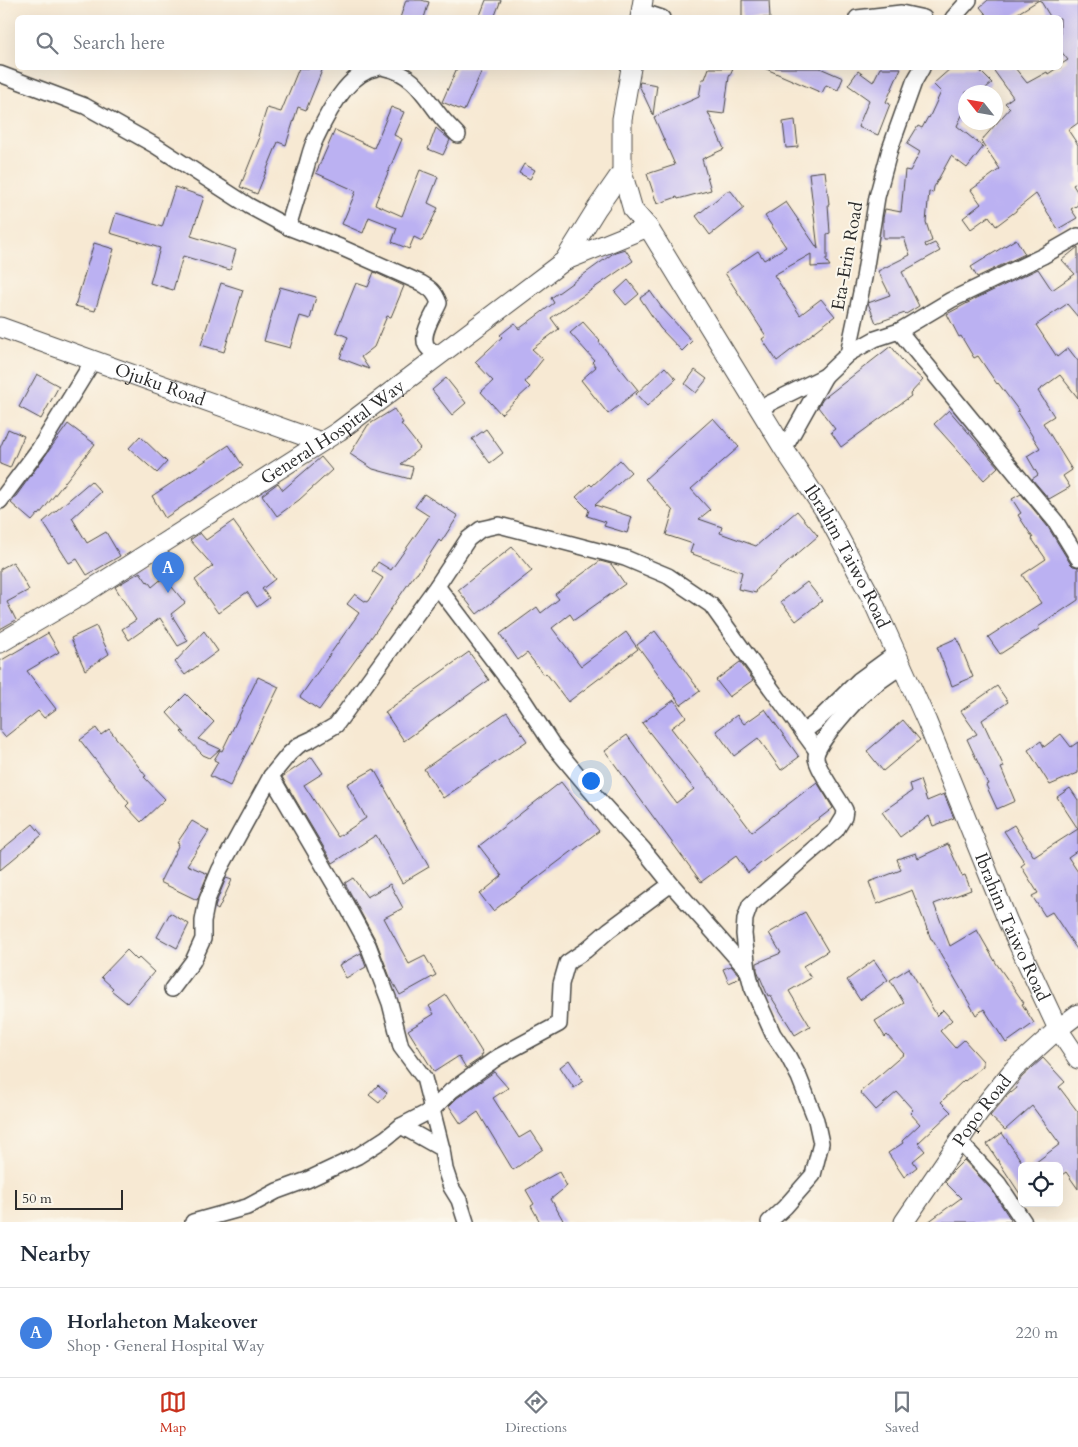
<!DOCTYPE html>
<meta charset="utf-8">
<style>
:root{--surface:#fff;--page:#f2f2f3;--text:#1f2937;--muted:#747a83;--line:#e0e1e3;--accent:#c8321e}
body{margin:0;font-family:Cardo,serif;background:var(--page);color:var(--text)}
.controls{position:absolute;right:15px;bottom:15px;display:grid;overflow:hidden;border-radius:8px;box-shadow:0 5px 20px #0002}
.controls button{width:45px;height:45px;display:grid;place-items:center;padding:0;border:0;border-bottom:1px solid var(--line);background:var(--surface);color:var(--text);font:25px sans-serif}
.compass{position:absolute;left:958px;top:85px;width:45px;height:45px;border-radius:50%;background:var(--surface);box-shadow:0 5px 20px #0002;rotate:301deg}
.scale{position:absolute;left:15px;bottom:12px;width:108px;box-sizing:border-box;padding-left:5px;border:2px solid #2b2b2b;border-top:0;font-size:14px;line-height:18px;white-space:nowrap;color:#2b2b2b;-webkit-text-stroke:4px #fbf7ec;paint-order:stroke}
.you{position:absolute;left:590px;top:780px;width:18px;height:18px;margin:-12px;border:4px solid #fff;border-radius:50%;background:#1a73e8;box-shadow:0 0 0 8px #1a73e833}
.badge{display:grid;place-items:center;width:32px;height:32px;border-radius:50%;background:var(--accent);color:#fff;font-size:16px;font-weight:700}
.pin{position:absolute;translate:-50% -41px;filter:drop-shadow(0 1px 2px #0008)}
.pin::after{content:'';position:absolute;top:26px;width:18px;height:15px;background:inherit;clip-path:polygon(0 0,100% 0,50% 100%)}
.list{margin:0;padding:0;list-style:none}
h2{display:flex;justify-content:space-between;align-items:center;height:65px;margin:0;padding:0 20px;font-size:21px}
h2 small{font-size:16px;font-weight:400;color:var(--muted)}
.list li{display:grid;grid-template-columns:32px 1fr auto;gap:15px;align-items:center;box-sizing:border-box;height:90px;padding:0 20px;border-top:1px solid var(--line)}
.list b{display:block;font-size:19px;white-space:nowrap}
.list p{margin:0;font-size:16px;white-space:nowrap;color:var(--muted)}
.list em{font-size:16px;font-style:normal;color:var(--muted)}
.icon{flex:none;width:28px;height:28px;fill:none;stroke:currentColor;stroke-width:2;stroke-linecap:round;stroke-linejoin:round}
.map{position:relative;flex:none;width:1078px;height:1222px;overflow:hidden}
.search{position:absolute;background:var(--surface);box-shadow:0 5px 20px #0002;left:15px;right:15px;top:15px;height:55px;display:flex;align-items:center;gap:12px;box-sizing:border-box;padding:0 18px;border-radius:8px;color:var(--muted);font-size:19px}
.sheet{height:155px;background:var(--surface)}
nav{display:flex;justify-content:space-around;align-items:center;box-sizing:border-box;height:70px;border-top:1px solid var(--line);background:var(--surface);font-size:14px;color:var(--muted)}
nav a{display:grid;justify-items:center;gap:2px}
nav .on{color:var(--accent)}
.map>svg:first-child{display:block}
.building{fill:#bbb1f2}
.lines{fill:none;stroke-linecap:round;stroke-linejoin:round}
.minor-casing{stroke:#4a4844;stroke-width:18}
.major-casing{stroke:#4a4844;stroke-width:21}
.minor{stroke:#fff;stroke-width:15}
.major{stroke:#fff;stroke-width:19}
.labels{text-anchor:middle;stroke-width:4;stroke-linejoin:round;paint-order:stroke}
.street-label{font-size:18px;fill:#2b2b2b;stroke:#fbf7ec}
</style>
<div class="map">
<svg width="1078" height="1222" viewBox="0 0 1078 1222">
<rect width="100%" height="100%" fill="#fbf7ec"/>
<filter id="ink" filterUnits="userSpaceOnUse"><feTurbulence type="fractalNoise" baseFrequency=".02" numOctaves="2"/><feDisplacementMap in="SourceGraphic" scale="10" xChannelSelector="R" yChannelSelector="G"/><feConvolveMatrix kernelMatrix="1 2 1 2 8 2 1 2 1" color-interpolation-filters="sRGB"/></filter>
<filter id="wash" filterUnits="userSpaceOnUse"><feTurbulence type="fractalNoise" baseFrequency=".0096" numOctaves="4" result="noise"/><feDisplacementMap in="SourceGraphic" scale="20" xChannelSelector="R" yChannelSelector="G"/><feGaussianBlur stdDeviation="1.12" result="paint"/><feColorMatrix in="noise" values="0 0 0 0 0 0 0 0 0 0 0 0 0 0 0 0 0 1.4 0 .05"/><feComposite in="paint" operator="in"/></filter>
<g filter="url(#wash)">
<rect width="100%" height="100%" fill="#f7e9d3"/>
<g id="blocks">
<g class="building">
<path d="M406 0H421L429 2 424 18H400Z"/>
<path d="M486 0H501L494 18H479Z"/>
<path d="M742 0H769L770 18H742Z"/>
<path d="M988 0H1039L1010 18H989L980 7Z"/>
<path d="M1040 0H1078V123L1068 130 1078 145V182L1073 185 1078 193V205L1071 209 1077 218 1058 229 1036 194 1016 210V211L996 226 989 216 971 229 963 218 981 204 971 190 1000 169 981 141 1010 108 1005 103 1013 97 992 68H1015L1027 83 1047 72 1048 74 1057 68H1060V65L1068 60 1060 50V18H1051Z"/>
<path d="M299 68H323L306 110 298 107 286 145 278 142 257 194 240 187 260 137 258 136 267 108 281 112Z"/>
<path d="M457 68H483L464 111 442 102Z"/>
<path d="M709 68H733L729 77 724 114 708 112 724 149 702 159 711 190 678 199 677 197 657 204 647 174 675 165 654 117 699 97 702 79H705Z"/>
<path d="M764 68H820L843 78 838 90 826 85 822 93Z"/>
<path d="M880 68H901L886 102 890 104 878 135 858 127 869 100 848 85 858 71 873 82Z"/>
<path d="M951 68H977L992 83 981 92H966V107L957 126 983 147 967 168 951 156 934 187 933 193 929 192 926 222 932 241 925 244 926 247 935 243 940 251 902 272 919 306 906 314 905 313 876 323 868 303 890 295 878 271 910 255 904 238H883V218L885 209 901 212 905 170 910 171 920 152 907 144 918 126 922 128 928 117 929 118 941 92 933 84Z"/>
<path d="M640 82 657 85 653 115 639 85Z"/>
<path d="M391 107 404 112 394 135 402 139 375 204 402 216 420 170 438 177 428 203 438 208 422 241 414 237 409 249 392 242 397 228 369 217 363 233 342 224 356 191 316 173 335 130 374 148Z"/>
<path d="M795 120 798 147 786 148 783 122Z"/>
<path d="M436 128 450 140 443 155 428 149Z"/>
<path d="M524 164 535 170 530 179 519 173Z"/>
<path d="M825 171 829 204H828L830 233 827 234V259H825L830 266 811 267V254L774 275 800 315 821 299 835 316 777 361 762 339 766 336 725 273 758 251 764 260 786 247 765 216 786 202 818 249 809 173Z"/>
<path d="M175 187 204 197 191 236 236 250 230 270 183 256 173 290 150 283 160 248 110 233 116 213 162 227Z"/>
<path d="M727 191H731L744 208 710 235 696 216Z"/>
<path d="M1016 239 1025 254 977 277 971 267Z"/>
<path d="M94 243 114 249 95 311 75 306Z"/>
<path d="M1078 247V317L1067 304 1036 325 1057 357 1068 348 1078 361V398L1060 375 1038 391 1054 416 1043 423 1072 470 1063 476 1070 487 1049 499 1032 479 1038 475 1027 456 1040 448 1017 412 1019 411 998 383 997 384 978 356 974 358 961 336 959 337 947 314 977 298 1038 269 1052 290 1075 274 1062 260Z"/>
<path d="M625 249 633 261 551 318 559 329 532 349 543 359 525 382 530 387 501 414 481 392 493 381 475 362 502 337 500 335 515 323 519 329 554 303 551 298 615 252Z"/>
<path d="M374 272 404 286 391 317 387 316 374 347 361 357 369 369 340 358 348 337 336 332 356 283 368 287Z"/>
<path d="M628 280 639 294 626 305 615 292Z"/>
<path d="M221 283 243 290 224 352 201 345Z"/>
<path d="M280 287 316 297 310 319 300 316 290 348 264 341Z"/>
<path d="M650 291 662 308 692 341 682 351 660 328 640 298Z"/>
<path d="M583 322 600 341 599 342 638 390 608 414 581 380 596 367 592 362 594 360 570 333Z"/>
<path d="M891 346 905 364 923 380 910 394 911 396 841 447 831 432 835 429 818 407 823 399Z"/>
<path d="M665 367 676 379 647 406 636 394Z"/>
<path d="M695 370 707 379 696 393 685 384Z"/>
<path d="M37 374 59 386 41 419 19 407Z"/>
<path d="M446 378 466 403 452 415 432 390Z"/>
<path d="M394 409 403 423 401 424 420 448 401 464 413 467 410 479 373 469 350 454 368 425Z"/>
<path d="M949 410 998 467 984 480 934 424Z"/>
<path d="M713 418 739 447 691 489 710 510 699 519 722 527 720 533 756 546 797 511 818 536 757 589 756 593 738 589 742 572 690 553 693 544 666 535 673 511 645 479Z"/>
<path d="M68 424 95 444 39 515 38 514 32 521 11 503Z"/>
<path d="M8 429 24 436 10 468 0 464V448Z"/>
<path d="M486 429 503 453 490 463 472 439Z"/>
<path d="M140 436 167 462 157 473 129 448Z"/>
<path d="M229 445 243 466 165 518 152 496Z"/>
<path d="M321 457 332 470 299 500 277 516 262 495 278 483 283 490Z"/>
<path d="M620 460 631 472 595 505 632 517 627 533 604 526 606 522 587 516 589 510 576 497 590 484 592 486Z"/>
<path d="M91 481 101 492 72 518 87 543 106 532 120 556 87 575 77 559 69 563 43 522Z"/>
<path d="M424 494 458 516 441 542 439 540 417 574H415L362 651 319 710 300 697 359 613 347 604 355 594 366 602 368 601 383 578 372 571 378 562 391 570 429 516 415 507Z"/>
<path d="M1021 494 1048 527 1070 563 1073 566 1078 567V600L1038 627 1039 629 1000 654 988 637 1041 603 1022 575 1046 559 1032 539 1033 538 1018 515 1021 513 1012 499Z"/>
<path d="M233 521 275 579 262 589 269 598 257 607 247 592 218 613 195 580 213 566 190 540 200 533 206 540Z"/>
<path d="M512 547 532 571 477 614 458 590Z"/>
<path d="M600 561 611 564 625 584 574 620 570 614 552 628 581 666 626 632 638 649 568 702 546 673 544 675 527 653 518 660 500 634 537 607 541 613 559 599 555 594Z"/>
<path d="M13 562 29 590 7 602 16 620 0 629V569Z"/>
<path d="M140 572 147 582 148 581 152 587 164 577 185 603 171 614 188 641 178 646 160 618 129 640 122 629 136 620 115 587Z"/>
<path d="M807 582 822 601 796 621 781 602Z"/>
<path d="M96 626 109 654 85 670 71 638Z"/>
<path d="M204 631 218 651 185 675 175 662Z"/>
<path d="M655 631 700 691 681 705 637 645Z"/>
<path d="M48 633 59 652 27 671 56 709 44 718 38 711 5 737 0 731V661Z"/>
<path d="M957 638 973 677 952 686 937 647Z"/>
<path d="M469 652 489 680 404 741 385 712Z"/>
<path d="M740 662 753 680 729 697 716 680Z"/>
<path d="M258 677 279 687 230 786 210 776 218 762 214 760 220 750 222 751Z"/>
<path d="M997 686 1008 702 982 720 1004 767 1001 768 1015 801 997 809 986 785 988 784 967 739 977 734 961 711Z"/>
<path d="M186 694 214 722 198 739 220 749 210 758 203 755 181 732 182 731 185 733 167 713Z"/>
<path d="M674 700 686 717 671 728 709 777H711L752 832 817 782 833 808 748 873 736 856 701 882 605 751 627 735 676 803 694 789 642 723Z"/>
<path d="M765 709 799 757 781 770 758 738 734 756 716 731 737 715 744 724Z"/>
<path d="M507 712 527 741 443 798 424 769Z"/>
<path d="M903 720 920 740 883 771 867 751Z"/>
<path d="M96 728 101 735 109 729 146 776 144 777 165 799 141 822 126 806 129 803 80 740Z"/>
<path d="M1061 734 1071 747 1078 742V773L1050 785 1028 750 1041 741 1044 747Z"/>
<path d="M312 757 323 773 304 785 338 837 366 818 347 784 374 769 429 867 402 883 376 835 333 863 282 777Z"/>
<path d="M920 780 927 801 944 794 954 818 933 826 929 816 900 837 882 812 912 791 910 784Z"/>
<path d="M561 782 599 831 493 911 480 894 502 876 479 846Z"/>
<path d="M1070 788 1078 800V850L1068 857 1078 872V951L1052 912 1045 916 1032 896 1038 893 1021 866 1025 863 1004 831 1014 825 1034 857 1078 829 1057 797Z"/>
<path d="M192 821 209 831 187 865 208 874 197 900 160 882 179 844 177 843Z"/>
<path d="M33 824 42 835 0 870V851Z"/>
<path d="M948 844 962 876 965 875 971 890 934 904 950 946 977 930 996 963 1024 1003 1022 1004 1034 1023 1006 1043 984 1009 976 1015 932 939H931L912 890 877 904 869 882 901 870 897 859 916 853 918 858Z"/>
<path d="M226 878 232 880 218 910 215 908 216 903Z"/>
<path d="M353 878 367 897 390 884 403 908 384 918 409 964 425 956 436 975 400 995 390 977 376 941 345 883Z"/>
<path d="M805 912 828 951 803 966 811 978 789 991 810 1026 795 1035 770 995 768 996 757 970V963L781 953 769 933Z"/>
<path d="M170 913 189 924 177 948 157 937Z"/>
<path d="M127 950 137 960 139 958 154 972 127 1003 111 990 113 988 101 977Z"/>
<path d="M361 953 366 967 346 978 339 965Z"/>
<path d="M874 960 888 980 860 1000 847 980Z"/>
<path d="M731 966 739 975 740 978 729 983 723 969Z"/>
<path d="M909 968 937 1016 943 1010 952 1020 940 1031 955 1048 964 1040 983 1061V1066L965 1081 964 1080 941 1102 951 1112 918 1143 925 1151 913 1161 917 1167 904 1177 888 1153 903 1143 902 1141 920 1124 910 1113 913 1110 897 1092 876 1110 860 1092 904 1054 887 1035 885 1037 875 1021 904 1003 890 980Z"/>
<path d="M446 995 483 1054 481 1055 482 1057 466 1068 459 1056 434 1072 408 1030 434 1014 429 1006Z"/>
<path d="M1043 1058 1065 1082 1059 1087 1078 1112V1189L1066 1172 1059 1177V1166H1031L1060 1144 1032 1106 1005 1130 990 1116 1010 1092 1011 1093 1017 1088 1016 1085 1022 1077Z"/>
<path d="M569 1060 583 1081 574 1088 560 1067Z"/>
<path d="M494 1072 508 1088 493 1098 519 1138 531 1131 543 1149 513 1170 478 1112 461 1124 449 1106 457 1098Z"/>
<path d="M378 1085 387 1093 379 1103 369 1095Z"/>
<path d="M1002 1133 1022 1162V1197L987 1144Z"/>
<path d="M964 1160 991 1189 1011 1220 1010 1222H928L961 1198 945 1182 950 1174Z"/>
<path d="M559 1172 567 1186 551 1199 564 1222H540L531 1206 534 1204 526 1190Z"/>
</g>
</g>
</g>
<g filter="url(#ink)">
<use href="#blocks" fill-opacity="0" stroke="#4a4844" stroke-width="1"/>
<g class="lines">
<defs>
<g id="minor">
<path d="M641 11 662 18"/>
<path d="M857 18 901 13 924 18"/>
<path d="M953 18 969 0"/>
<path d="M385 68C415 74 424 96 442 118 447 124 453 130 458 135"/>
<path d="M0 74 85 106 156 146 249 206 288 227 340 247 421 283C431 289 435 292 439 303 434 315 417 338 429 349 432 351 437 353 440 355"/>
<path d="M288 227C294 207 300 187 306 168 309 158 311 147 316 138 327 114 348 72 377 68"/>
<path d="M899 331 1026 486 1056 522 1078 558"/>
<path d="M848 354 875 339 899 331 951 300 1043 256 1078 236"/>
<path d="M760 408 825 376 848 354 864 278 877 197 890 149 914 82 922 68"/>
<path d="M784 449 825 376"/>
<path d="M0 501 39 449 93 361"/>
<path d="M437 586 524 701 552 744 597 798 642 848 671 884 748 971"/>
<path d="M803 732 815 723 859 680 896 653"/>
<path d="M271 776 343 899 368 945 390 1003 401 1047 424 1078 442 1149"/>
<path d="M172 989 193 961 203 939V921L207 900 220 869 271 776 289 754 299 745 312 739 336 725 437 586 468 539 481 529 499 525 625 558 668 576 711 605 751 661 817 751"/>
<path d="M401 1126 442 1149 445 1169 451 1187 459 1200 466 1222"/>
<path d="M959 1141 998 1183 1024 1222"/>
<path d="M193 1222 247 1207 277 1191 307 1180 358 1156 386 1138 401 1126 432 1110 451 1091 498 1057 559 1024 561 984 567 963 586 950 609 930 671 884"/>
<path d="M769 1222 785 1207 813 1175 821 1143 816 1120 799 1077 788 1056 773 1034 752 987 748 971 744 934 745 919 750 905 836 830 844 817 845 810C839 799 816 767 816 757 816 743 856 700 867 691 878 682 890 674 902 666"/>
</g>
<g id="major">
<path d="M640 18 643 0"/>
<path id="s1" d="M631 68 622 119V172L633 210 648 227 784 449 825 511 871 597 927 722 1008 922 1058 1029 1078 1059"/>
<path d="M564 261 648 227"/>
<path id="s2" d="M0 327 321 442"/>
<path id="s3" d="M0 643 82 595 339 431 564 261 597 208 622 172"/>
<path id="s4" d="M904 1222 979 1112 1014 1069 1058 1029 1078 1014"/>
</g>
</defs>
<use href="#minor" class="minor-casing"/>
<use href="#major" class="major-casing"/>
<use href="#minor" class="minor"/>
<use href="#major" class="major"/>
</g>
</g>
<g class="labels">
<g class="street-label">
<text transform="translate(847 256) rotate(-80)" y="6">Eta-Erin Road</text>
<text dy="6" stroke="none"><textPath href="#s2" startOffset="170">Ojuku Road</textPath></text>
<text dy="6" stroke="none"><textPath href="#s3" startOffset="394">General Hospital Way</textPath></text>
<text dy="6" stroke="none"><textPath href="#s1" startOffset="552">Ibrahim Taiwo Road</textPath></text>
<text dy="6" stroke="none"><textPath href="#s1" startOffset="958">Ibrahim Taiwo Road</textPath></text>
<text dy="6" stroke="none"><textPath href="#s4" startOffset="136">Popo Road</textPath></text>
</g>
</g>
</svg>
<div class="controls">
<button><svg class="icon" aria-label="locate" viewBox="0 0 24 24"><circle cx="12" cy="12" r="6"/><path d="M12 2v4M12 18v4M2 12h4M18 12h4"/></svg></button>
</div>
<svg class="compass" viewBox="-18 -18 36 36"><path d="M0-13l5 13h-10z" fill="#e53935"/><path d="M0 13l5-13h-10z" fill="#747a83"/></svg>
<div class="scale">50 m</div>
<div class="you"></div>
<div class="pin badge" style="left:168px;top:593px;background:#3f7fe0">A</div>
<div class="search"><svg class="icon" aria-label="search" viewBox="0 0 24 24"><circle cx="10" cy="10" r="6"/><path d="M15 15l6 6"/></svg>Search here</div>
</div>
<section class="sheet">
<h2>Nearby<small></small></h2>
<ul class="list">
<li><span class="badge" style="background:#3f7fe0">A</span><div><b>Horlaheton Makeover</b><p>Shop · General Hospital Way</p></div><em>220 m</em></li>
</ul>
</section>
<nav>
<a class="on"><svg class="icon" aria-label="map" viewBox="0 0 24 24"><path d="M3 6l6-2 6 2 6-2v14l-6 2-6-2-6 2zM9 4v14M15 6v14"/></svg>Map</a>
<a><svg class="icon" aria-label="directions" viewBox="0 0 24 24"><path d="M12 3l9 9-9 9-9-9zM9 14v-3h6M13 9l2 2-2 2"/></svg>Directions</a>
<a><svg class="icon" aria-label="saved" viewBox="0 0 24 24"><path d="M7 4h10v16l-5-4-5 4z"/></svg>Saved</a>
</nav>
